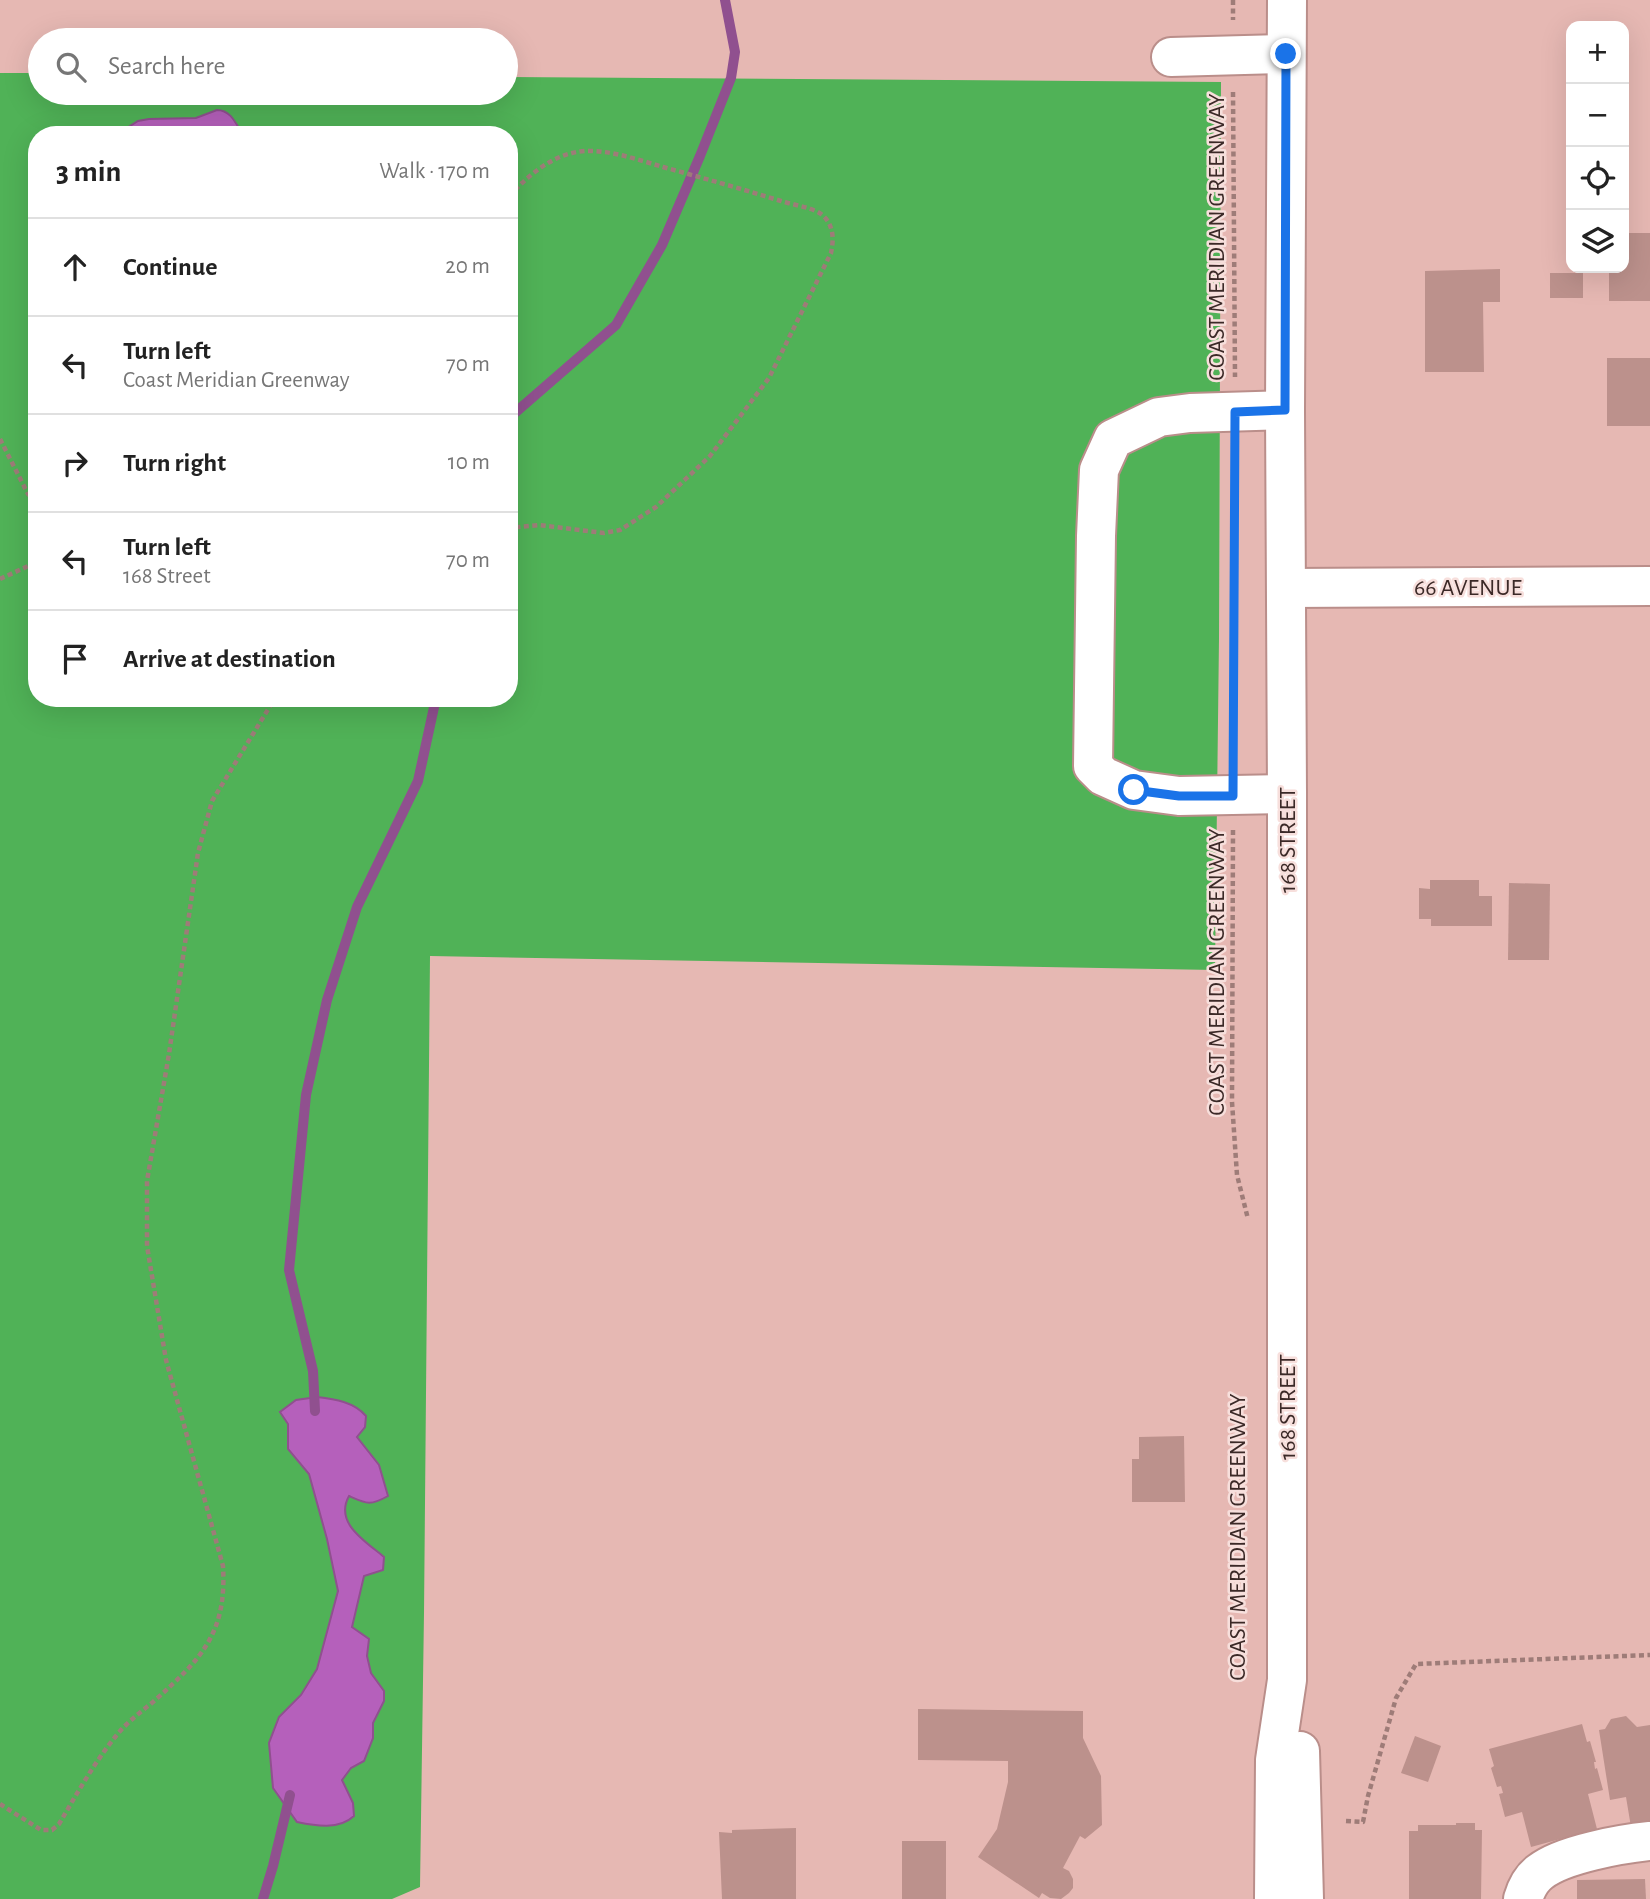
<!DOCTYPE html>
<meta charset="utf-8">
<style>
:root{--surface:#fff;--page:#f2f2f2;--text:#222;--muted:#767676;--line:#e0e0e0}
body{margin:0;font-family:"Alegreya Sans",sans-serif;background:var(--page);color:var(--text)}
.controls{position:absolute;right:21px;top:21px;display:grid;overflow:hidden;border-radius:14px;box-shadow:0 7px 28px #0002}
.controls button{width:63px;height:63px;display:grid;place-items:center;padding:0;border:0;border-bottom:2px solid var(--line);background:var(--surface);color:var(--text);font:35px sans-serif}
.stop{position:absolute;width:21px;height:21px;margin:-16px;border:5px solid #1a73e8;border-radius:50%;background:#fff}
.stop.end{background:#1a73e8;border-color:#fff;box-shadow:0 2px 7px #0008}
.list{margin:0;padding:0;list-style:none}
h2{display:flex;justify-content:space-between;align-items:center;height:91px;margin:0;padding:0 28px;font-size:30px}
h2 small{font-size:23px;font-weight:400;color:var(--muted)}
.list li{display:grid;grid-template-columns:46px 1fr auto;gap:21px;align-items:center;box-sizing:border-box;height:98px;padding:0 28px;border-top:2px solid var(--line)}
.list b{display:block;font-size:26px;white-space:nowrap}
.list p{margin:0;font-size:23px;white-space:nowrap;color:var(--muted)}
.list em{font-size:23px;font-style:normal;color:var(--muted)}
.icon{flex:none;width:38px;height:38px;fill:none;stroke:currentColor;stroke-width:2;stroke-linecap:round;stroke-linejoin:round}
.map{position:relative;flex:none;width:1650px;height:1899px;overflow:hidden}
.search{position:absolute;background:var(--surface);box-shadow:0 7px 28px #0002;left:28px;top:28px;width:490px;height:77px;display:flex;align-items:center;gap:18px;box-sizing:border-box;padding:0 24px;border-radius:38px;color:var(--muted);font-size:26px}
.panel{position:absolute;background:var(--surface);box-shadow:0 7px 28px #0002;left:28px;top:126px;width:490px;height:581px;border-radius:28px}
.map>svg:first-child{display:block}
.green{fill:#50b257;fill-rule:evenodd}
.water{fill:#b560bb;stroke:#90508f;stroke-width:2}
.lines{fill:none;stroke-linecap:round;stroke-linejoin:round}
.stream{stroke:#90508f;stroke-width:10}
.building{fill:#bc918c}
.minor-casing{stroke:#ba8e8a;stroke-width:42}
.major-casing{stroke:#ba8e8a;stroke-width:42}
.path{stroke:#9e7c78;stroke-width:4.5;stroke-dasharray:5 3.5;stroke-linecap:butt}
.minor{stroke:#fff;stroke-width:38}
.major{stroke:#fff;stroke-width:38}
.route{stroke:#1a73e8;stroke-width:9}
.labels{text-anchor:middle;stroke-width:5;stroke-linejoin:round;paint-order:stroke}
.street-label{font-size:24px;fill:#3b2927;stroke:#f7dfdc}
</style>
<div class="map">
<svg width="1650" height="1899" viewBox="0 0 1650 1899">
<rect width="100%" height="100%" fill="#e6b8b3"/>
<path class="green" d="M0 73H40V93H506V77L1221 82 1219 638 1215 970 430 956 424 1613 420 1887 392 1899H0ZM37 135H509V698H37Z"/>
<g class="water">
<path d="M217 110C231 110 236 124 243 135H116L138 121 149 119 196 118Z"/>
<path d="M317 1397C335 1399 354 1402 366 1416L365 1427 357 1437 379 1465 388 1496C370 1506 367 1504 349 1496 334 1523 365 1541 384 1557L383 1570 364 1576 352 1627 369 1639 367 1656 371 1673 384 1691V1701L373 1723V1738L364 1761 351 1768 342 1780 353 1803 354 1816C339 1830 316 1826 297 1822L273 1788 269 1743 279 1717 301 1695 317 1669 338 1591 327 1539 309 1474 288 1449V1424L280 1412 296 1400Z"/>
</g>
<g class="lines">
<g class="stream">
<path d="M509 418 616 325 662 245 700 156 731 78 735 52 725 0"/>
<path d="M315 1411 313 1371 289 1270 306 1095 327 1000 357 907 418 781 436 698"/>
<path d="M263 1899 273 1866 290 1795"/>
</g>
</g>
<g class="building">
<path d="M1624 233H1650V301H1609V268H1624Z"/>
<path d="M1500 269V302H1483L1484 372H1425V271Z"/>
<rect x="1550" y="273" width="33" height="25"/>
<rect x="1607" y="358" width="43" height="68"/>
<path d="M1430 880H1479V896H1492V926H1431V919H1419V888L1430 889Z"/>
<path d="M1509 883 1550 884 1549 960H1508Z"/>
<path d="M1184 1436 1185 1502H1132V1459H1139V1437Z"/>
<path d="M918 1709 1083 1711V1738L1101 1776 1102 1825 1085 1839 1080 1836 1063 1868 1069 1871 1073 1879V1888L1069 1893 1061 1899 1050 1898 1042 1893 1039 1898 978 1857 997 1829 1008 1782V1761L918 1760Z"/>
<path d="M1626 1716 1637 1727 1650 1725V1830L1632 1833 1626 1797 1610 1800 1599 1730 1605 1729 1611 1719Z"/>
<path d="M1582 1724 1587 1742 1590 1741 1596 1762H1594L1595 1769 1597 1768 1603 1790 1588 1794 1597 1829 1531 1847 1522 1812 1505 1817 1499 1794 1503 1793 1501 1786 1497 1787 1491 1768 1494 1766 1489 1749Z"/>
<path d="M1415 1736 1441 1746 1428 1782 1401 1773Z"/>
<path d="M1456 1823H1475V1830H1482L1481 1899H1409V1831H1418V1825H1456Z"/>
<path d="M796 1828V1899H722L719 1832 732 1833V1830Z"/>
<rect x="902" y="1841" width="44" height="58"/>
<path d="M1645 1879 1646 1899H1577V1880Z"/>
</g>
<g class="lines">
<defs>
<g id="minor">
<path d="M1171 57 1286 54"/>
<path d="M1285 410 1190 413 1159 417 1113 439 1099 470 1096 536 1093 766 1103 776 1134 790 1179 796 1287 794"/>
<path d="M1286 588 1650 586"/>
<path d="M1523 1899C1526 1889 1532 1878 1540 1872 1563 1854 1621 1844 1650 1841"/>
</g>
<g id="major">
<path d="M1300 1751 1304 1899"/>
<path d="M1274 1899 1275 1760 1287 1680V794L1285 410 1287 0"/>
</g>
</defs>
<use href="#minor" class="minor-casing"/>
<use href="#major" class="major-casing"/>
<g class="path">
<path d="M1233 0V20"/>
<path d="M1233 92 1235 377"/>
<path d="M509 196C530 174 554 153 585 151 611 150 639 160 663 167 703 178 742 189 781 201 793 205 811 207 821 214 834 224 834 239 831 253L769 378 710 456 656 507 620 530 604 533 539 525 509 528"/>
<path d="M0 439 28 494 37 503"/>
<path d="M0 579 37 562"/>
<path d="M1233 759 1235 445"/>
<path d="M1233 830 1232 1102 1237 1175 1248 1219"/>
<path d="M0 1804 41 1830H52L59 1824C78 1792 96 1759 121 1730 130 1720 142 1711 153 1702 201 1659 227 1634 223 1566L166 1360 147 1246V1181L169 1054 198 853 212 801 275 698"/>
<path d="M1346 1821 1363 1822 1368 1796 1396 1698 1416 1664 1650 1655"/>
</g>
<use href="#minor" class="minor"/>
<use href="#major" class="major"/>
</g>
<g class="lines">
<path class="route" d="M1134 790 1179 796H1233L1235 412 1285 410 1286 54"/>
</g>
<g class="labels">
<g class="street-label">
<text transform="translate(1216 237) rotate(-90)" y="8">COAST MERIDIAN GREENWAY</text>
<text x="1468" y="595">66 AVENUE</text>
<text transform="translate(1287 840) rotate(-90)" y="8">168 STREET</text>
<text transform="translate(1216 972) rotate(-90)" y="8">COAST MERIDIAN GREENWAY</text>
<text transform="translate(1287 1407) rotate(-90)" y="8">168 STREET</text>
<text transform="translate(1237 1537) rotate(-90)" y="8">COAST MERIDIAN GREENWAY</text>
</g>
</g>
</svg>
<div class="controls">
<button>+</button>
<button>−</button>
<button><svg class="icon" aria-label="locate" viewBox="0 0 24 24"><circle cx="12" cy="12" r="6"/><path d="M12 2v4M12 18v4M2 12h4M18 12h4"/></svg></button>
<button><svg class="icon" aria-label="layers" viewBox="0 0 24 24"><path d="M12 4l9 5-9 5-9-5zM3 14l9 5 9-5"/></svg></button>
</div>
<div class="stop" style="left:1134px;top:790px"></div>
<div class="stop end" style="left:1286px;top:54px"></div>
<div class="search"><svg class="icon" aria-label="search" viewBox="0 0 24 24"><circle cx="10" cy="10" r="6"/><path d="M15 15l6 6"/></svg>Search here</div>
<section class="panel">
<h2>3 min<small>Walk · 170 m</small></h2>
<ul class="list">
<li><svg class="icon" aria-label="ahead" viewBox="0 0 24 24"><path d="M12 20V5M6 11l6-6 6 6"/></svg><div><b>Continue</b></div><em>20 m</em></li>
<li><svg class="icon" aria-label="left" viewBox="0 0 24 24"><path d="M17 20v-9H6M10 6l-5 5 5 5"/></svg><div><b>Turn left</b><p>Coast Meridian Greenway</p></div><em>70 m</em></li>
<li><svg class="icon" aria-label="right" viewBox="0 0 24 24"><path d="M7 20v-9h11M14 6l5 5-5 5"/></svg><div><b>Turn right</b></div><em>10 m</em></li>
<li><svg class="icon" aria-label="left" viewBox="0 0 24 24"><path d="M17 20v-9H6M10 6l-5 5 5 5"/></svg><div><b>Turn left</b><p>168 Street</p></div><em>70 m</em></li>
<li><svg class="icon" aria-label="arrive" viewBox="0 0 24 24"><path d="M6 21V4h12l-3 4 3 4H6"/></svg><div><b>Arrive at destination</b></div></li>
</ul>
</section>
</div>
